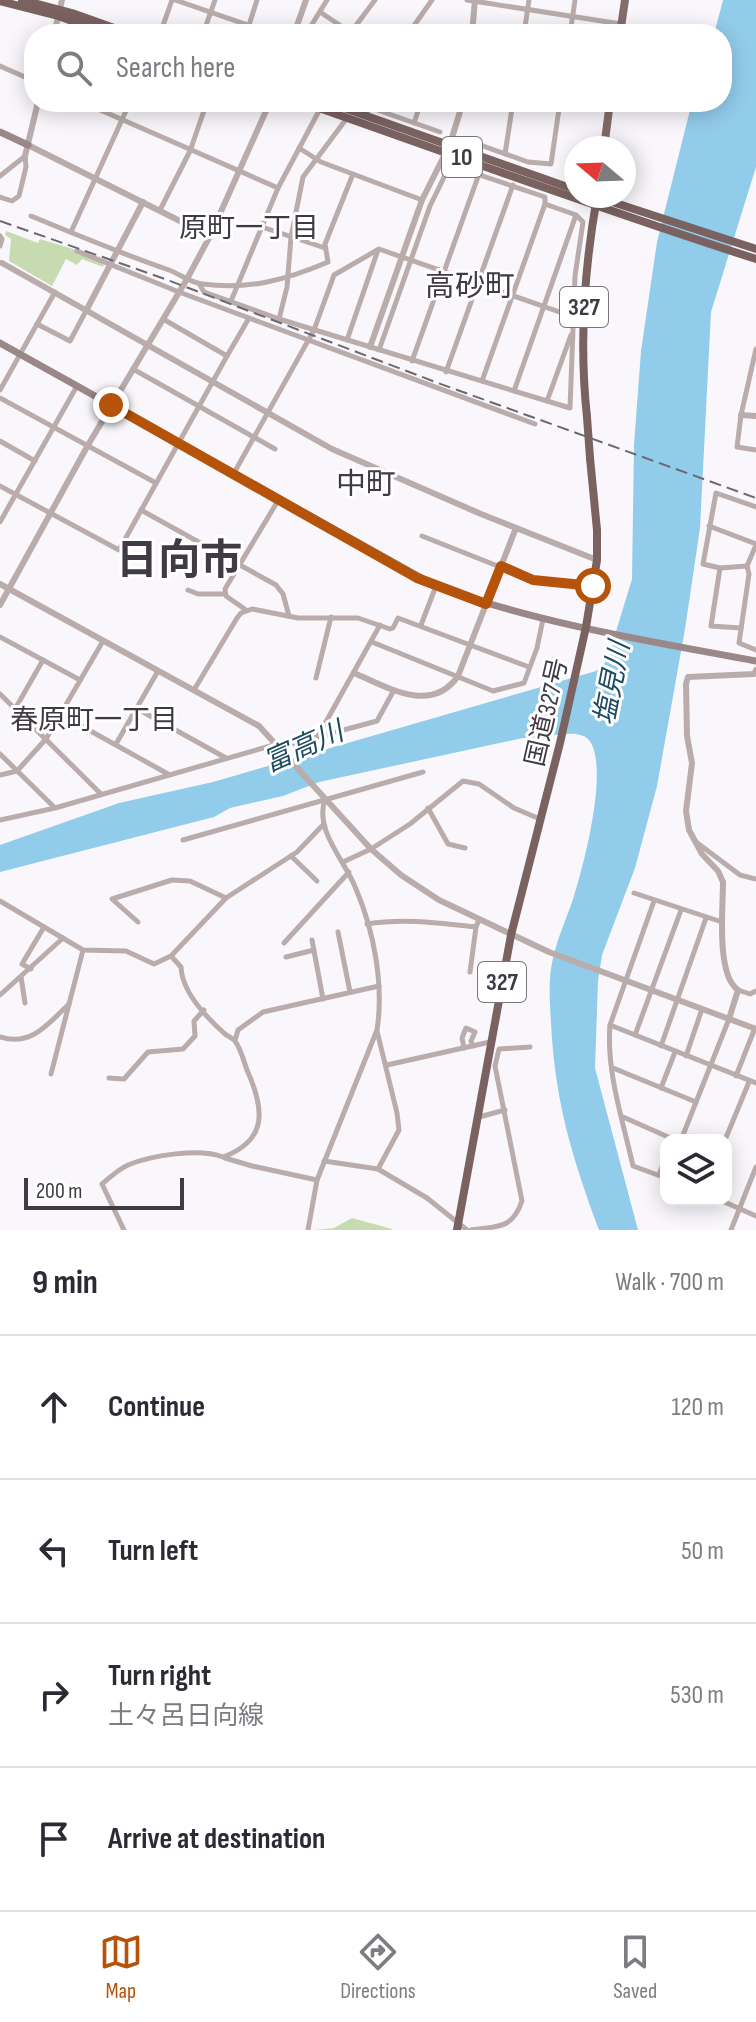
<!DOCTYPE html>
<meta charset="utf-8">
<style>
:root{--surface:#fff;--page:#f2f2f3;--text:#2b2b33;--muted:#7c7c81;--line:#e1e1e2;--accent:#b45309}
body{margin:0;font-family:"Sofia Sans Condensed","Noto Sans JP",sans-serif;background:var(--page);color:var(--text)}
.controls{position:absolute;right:24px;bottom:24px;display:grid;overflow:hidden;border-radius:16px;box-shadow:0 4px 20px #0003}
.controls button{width:72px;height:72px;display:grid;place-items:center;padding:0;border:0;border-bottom:2px solid var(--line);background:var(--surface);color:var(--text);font:40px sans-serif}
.compass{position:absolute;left:564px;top:136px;width:72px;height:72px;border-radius:50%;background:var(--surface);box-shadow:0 4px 20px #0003;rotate:289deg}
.scale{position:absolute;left:24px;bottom:20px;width:160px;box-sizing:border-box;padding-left:8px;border:4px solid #3f3a44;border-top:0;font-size:22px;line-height:28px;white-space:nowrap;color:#3f3a44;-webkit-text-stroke:6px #fff;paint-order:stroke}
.stop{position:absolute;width:24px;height:24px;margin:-18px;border:6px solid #b45309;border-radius:50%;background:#fff}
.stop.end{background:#b45309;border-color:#fff;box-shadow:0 2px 8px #0008}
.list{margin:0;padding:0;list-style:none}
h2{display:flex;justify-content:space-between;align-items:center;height:104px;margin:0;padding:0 32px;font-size:34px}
h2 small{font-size:26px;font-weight:400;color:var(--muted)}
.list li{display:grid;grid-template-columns:52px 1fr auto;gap:24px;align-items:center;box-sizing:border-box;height:144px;padding:0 32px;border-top:2px solid var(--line)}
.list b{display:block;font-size:30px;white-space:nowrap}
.list p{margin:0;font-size:26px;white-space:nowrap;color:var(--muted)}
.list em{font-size:26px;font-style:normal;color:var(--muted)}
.icon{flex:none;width:44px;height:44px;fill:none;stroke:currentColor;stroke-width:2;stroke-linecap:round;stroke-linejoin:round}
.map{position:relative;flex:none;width:756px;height:1230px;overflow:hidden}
.search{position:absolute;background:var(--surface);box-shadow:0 4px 20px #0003;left:24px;right:24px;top:24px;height:88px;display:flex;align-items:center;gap:20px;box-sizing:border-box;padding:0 28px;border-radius:32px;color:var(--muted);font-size:30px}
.sheet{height:680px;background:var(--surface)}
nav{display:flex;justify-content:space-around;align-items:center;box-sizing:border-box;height:112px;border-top:2px solid var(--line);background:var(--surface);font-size:22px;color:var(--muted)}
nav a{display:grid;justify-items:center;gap:4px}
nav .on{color:var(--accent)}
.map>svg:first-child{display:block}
.green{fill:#c7dbb0}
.water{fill:#92cceb}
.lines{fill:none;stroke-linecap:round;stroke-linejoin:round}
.minor{stroke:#b9acab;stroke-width:5}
.tertiary{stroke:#b9acab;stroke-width:6}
.secondary{stroke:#9a8787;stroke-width:7}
.primary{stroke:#846d6c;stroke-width:8}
.trunk{stroke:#7a6261;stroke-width:8}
.rail{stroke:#6c6871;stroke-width:2;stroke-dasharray:12 6;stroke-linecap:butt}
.trunk-bridge{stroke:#7a6261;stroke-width:8}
.route{stroke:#b45309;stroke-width:10}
.labels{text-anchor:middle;stroke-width:6;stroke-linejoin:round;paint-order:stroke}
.shield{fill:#fff;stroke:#79757c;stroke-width:2}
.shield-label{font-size:24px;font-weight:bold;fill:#3f3a44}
.street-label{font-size:26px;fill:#3f3a44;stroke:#fff}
.neighbourhood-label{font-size:28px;fill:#3f3a44;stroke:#fff}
.water-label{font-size:28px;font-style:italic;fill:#1d4b62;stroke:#fff}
.quarter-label{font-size:30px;fill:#3f3a44;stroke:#fff}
.town-label{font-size:42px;font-weight:bold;fill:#3f3a44;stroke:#fff}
</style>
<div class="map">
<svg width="756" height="1230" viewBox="0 0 756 1230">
<rect width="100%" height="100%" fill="#f9f7fb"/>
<g class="green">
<path d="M6 231 38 243 40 239 73 249 104 264 103 267 82 259 77 265 66 259 52 286 9 261 11 239 5 235Z"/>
<path d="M352 1218 392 1229 393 1230H314L334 1228Z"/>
</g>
<path class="water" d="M723 0H756V167L711 312 700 528 685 629 657 786 635 868 602 955 598 981 595 1068 638 1230H599C572 1157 555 1102 551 1023 550 1004 548 982 552 963 556 941 566 920 573 899 583 869 611 763 588 739 577 727 540 739 523 738L319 782 283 796 230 808 214 817 0 872V845L119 803 213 782 596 671 607 661 632 579 634 445 641 351 657 242 692 102H722V34H714Z"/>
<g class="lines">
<g class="minor">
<path d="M175 0 274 34"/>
<path d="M467 0 621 24"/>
<path d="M320 12 353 34"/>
<path d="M249 25 257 0"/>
<path d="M351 32 375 0"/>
<path d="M160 34 172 0"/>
<path d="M203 34 215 0"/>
<path d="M306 34 327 0"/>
<path d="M408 34 432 0"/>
<path d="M524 34 529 0"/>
<path d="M570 34 575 0"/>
<path d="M0 66 34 81"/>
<path d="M82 102 278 188"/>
<path d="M369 107 440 132"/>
<path d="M365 115 376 102"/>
<path d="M347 118 303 177 291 237 287 287 279 319 570 408 575 276 583 222 576 215 545 204"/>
<path d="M414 123 421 102"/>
<path d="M466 140 528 162 551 164 560 102"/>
<path d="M299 148 321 162 422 200"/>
<path d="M505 154 513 102"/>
<path d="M0 176 24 157"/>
<path d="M0 197 12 201 19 196 26 167 25 156"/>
<path d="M160 210 190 151 207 102"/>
<path d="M31 216C77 235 122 254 169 270 180 274 190 283 203 284 249 290 286 280 328 262L325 244 353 174"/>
<path d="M262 227 325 248"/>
<path d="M71 232 130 102"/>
<path d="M0 236 2 239 0 246"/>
<path d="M77 251 179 292 535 424"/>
<path d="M200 285 204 292 279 319"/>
<path d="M231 301 278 188 320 109"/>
<path d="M37 324 70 341 87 309"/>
<path d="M347 340 378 250"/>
<path d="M756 349 741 415 737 447 756 450"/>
<path d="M379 350 430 206 450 165 545 197V204L482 381"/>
<path d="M227 356 249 318"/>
<path d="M412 361 479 174"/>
<path d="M133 369 275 449"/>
<path d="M446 372 513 185"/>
<path d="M0 390 55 292"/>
<path d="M514 391 576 215"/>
<path d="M0 398 156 483"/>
<path d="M547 401 571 335"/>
<path d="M0 441 35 461"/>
<path d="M234 473 314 330 334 275 379 249 574 317"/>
<path d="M0 486 119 550 227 356 163 319"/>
<path d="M141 510 276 585 283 594 289 616"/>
<path d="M0 522 77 386"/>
<path d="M709 526 756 544"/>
<path d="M422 536 533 580 592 586"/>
<path d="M756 545 747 566 749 574 739 643 756 650"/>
<path d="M747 566 720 568 703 564 716 493 756 507"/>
<path d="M720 568 711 626 741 628"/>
<path d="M188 590 198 594H224"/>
<path d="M246 610 226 596 225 589 279 499"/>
<path d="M421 625 436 586"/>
<path d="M0 637 80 680"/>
<path d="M372 642 493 691 524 683 537 648 543 619"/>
<path d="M316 678 331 617"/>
<path d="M194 690 237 618 241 613 252 609 298 618H358L390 629 393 628 398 618 529 667"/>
<path d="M0 694 101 794"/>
<path d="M136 708 226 758"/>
<path d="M15 709 43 660"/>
<path d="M60 714 168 774"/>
<path d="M318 736 380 625"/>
<path d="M116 744 158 671"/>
<path d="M280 747 377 721 394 690"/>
<path d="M0 754 54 807"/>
<path d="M0 775 17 771 46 739 103 641"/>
<path d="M428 808 448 844 465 848"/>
<path d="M0 820 55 808 277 744"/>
<path d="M183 840 423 772"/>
<path d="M696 842 740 875 756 879"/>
<path d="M291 856 317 881"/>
<path d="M343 862 371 849 410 824 463 781 479 784 514 808 540 819"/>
<path d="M634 893 722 922"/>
<path d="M0 901 83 950 126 951 154 964 171 956 226 898 297 852 322 826"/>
<path d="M654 901 610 1025C606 1071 623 1121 633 1166L666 1178"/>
<path d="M138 922 112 899 172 880 190 881 226 898"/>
<path d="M367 924C404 918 439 923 476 927L479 920"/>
<path d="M338 932 350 992"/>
<path d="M312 940 323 999"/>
<path d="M284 943 349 872"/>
<path d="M286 957 314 950"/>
<path d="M31 969 22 964 44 927"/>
<path d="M470 972 476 927"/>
<path d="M21 977 25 1003"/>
<path d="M738 990 750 994 756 991"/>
<path d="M0 995 63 938"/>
<path d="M610 1025 756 1083"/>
<path d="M377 1031 397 1113 399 1130 378 1169"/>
<path d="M635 1035 681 910"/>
<path d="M0 1037C31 1047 48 1024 69 1004"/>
<path d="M235 1040 238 1030 263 1012 379 986"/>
<path d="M661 1046 706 918"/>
<path d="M464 1048 462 1038 466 1028 475 1032 471 1041 473 1046"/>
<path d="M686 1056 702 1009"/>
<path d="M387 1065 490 1042"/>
<path d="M613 1068 696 1102"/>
<path d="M51 1074 83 950"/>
<path d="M736 1076 755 1028"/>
<path d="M109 1078 124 1079 148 1052 183 1049 195 1036 194 1021 204 1010"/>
<path d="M661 1088 675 1052"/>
<path d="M479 1117 505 1110"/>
<path d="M623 1117 675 1140"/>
<path d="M681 1140 729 1019"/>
<path d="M725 1140 749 1082"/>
<path d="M225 1158 252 1166 317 1180"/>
<path d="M324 1161 378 1169 427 1198 467 1230"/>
<path d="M659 1175 666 1157"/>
<path d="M720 1200 756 1216"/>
<path d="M124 1230 102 1184C110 1177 119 1169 128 1165 152 1155 200 1148 223 1157 269 1140 264 1108 247 1070 244 1062 241 1049 235 1041 235 1040 226 1035 225 1034 207 1018 182 992 181 967L171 956"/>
<path d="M308 1230 317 1180 377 1030C384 985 374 931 356 889 345 860 314 831 325 799"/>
<path d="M471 1230C497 1226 512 1230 522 1201L495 1066 499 1049 530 1047"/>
<path d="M731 1230 756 1167"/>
</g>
<g class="tertiary">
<path d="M54 34 62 0"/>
<path d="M294 34 306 0"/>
<path d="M472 34 475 0"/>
<path d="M28 145 210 236"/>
<path d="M25 156 38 102"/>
<path d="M2 263 332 449 481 514 597 560"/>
<path d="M87 309 143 202"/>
<path d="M370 347 422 200 450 144 463 102"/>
<path d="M741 415 756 416"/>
<path d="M0 584 259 726 371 849 401 875 439 900 549 952 756 1029"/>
<path d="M0 605 88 445 187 279 210 236 270 102"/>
<path d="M354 673C387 687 431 715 458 676L516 528"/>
<path d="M729 1019 738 990C716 975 723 908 723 882L718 871 702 854 689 830 686 811 692 763 687 736 686 684 688 677 754 674 756 670"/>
</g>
<g class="secondary">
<path d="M0 132 28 145"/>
<path d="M0 343 436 586C539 624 649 641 756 661"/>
</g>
<g class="primary">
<path d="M620 34 625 0"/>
<path d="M604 148 610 102"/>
</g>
<g class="trunk">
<path d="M22 0 72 13 131 34"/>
<path d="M0 1 58 16 109 34"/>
<path d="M302 102C453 155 603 210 756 259"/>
<path d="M327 102 576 190"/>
<path d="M594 196 756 249"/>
<path d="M587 417C579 343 584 270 597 197"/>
<path d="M457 1230 511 935 560 743 586 627 597 560V530L590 458"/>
</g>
<path class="rail" d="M0 221 165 279 438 383 756 498"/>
<path class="trunk-bridge" d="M587 417 590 458"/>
</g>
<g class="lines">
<path class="route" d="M111 405 417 578 486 604 501 566 533 580 593 586"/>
</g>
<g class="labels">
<g class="shield">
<rect x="442" y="137" width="40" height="40" rx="6"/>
<rect x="560" y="287" width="48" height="40" rx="6"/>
<rect x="478" y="962" width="48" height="40" rx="6"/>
</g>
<g class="shield-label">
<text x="462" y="165">10</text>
<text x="584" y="315">327</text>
<text x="502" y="990">327</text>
</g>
<g class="street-label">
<text transform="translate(546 712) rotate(-77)" y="9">国道327号</text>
</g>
<g class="neighbourhood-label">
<text x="249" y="237">原町一丁目</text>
<text x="94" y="729">春原町一丁目</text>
</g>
<g class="water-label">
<text transform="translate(611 683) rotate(-79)" y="10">塩見川</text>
<text transform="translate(303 746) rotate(-24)" y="10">富高川</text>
</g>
<g class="quarter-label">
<text x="470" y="296">高砂町</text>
<text x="366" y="494">中町</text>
</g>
<g class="town-label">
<text x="179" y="574">日向市</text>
</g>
</g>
</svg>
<div class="controls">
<button><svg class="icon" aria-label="layers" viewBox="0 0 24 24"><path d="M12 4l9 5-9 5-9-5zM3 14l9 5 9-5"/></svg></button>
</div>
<svg class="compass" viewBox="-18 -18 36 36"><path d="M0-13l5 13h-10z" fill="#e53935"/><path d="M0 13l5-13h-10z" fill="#7c7c81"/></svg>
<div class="scale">200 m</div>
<div class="stop" style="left:593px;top:586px"></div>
<div class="stop end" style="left:111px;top:405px"></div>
<div class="search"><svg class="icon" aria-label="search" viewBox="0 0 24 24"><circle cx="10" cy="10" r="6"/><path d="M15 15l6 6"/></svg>Search here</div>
</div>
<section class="sheet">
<h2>9 min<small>Walk · 700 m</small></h2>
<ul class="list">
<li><svg class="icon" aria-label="ahead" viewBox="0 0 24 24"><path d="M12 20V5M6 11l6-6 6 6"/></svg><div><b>Continue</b></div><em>120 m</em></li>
<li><svg class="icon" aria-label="left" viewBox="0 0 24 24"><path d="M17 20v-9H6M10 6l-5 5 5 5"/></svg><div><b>Turn left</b></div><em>50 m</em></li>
<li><svg class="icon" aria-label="right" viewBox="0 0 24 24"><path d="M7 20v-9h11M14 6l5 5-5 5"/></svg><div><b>Turn right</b><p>土々呂日向線</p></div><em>530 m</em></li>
<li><svg class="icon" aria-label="arrive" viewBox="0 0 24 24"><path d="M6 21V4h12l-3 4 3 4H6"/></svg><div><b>Arrive at destination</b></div></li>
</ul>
</section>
<nav>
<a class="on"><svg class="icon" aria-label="map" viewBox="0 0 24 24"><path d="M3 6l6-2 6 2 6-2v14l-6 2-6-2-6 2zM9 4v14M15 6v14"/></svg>Map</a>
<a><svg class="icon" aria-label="directions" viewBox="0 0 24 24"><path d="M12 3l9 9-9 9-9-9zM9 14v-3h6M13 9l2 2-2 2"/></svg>Directions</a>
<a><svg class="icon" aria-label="saved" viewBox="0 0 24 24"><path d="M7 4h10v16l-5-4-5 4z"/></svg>Saved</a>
</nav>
